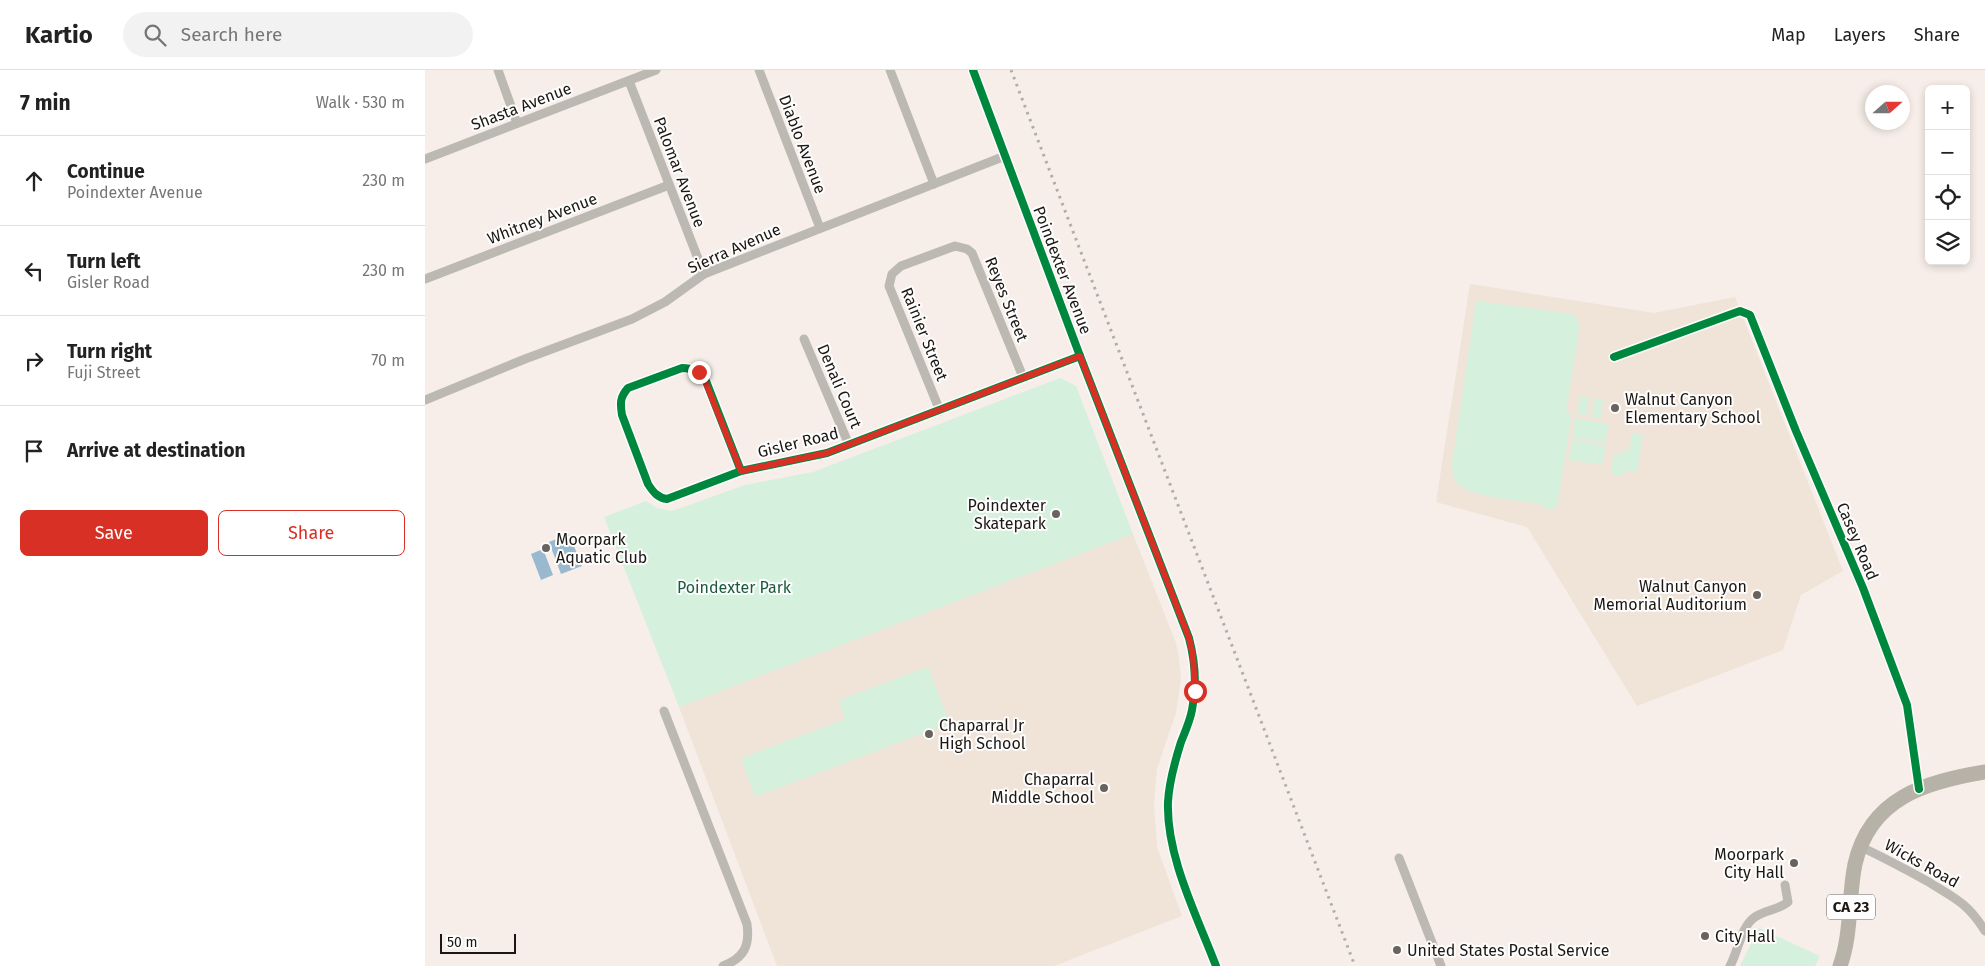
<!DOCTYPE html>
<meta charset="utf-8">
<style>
:root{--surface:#fff;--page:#f2f2f2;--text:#222;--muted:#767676;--line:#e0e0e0;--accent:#d93025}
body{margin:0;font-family:"Fira Sans",sans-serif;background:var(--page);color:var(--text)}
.controls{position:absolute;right:15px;top:15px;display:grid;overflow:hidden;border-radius:8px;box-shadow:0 2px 8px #0003}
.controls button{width:45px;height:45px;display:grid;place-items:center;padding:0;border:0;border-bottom:1px solid var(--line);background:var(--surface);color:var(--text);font:25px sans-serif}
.compass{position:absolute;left:1440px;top:15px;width:45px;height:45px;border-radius:50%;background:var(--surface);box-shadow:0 2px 8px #0003;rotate:69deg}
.scale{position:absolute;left:15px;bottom:12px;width:76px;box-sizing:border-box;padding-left:5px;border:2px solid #1c1713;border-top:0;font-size:14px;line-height:18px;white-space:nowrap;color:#1c1713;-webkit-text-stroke:4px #fdfdfd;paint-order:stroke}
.stop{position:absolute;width:15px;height:15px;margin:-11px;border:4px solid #d93025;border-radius:50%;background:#fff}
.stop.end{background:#d93025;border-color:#fff;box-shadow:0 1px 5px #0008}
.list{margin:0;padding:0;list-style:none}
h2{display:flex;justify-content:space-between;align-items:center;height:65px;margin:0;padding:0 20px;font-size:21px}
h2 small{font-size:16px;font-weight:400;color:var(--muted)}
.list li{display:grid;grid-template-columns:32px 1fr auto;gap:15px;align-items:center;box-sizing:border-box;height:90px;padding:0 20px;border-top:1px solid var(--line)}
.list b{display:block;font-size:19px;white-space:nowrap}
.list p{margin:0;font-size:16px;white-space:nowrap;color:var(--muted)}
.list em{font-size:16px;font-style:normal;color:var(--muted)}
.actions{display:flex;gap:10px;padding:15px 20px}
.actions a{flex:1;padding:11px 0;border:1px solid var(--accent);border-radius:8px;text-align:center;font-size:18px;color:var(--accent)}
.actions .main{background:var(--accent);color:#fff}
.icon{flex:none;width:28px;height:28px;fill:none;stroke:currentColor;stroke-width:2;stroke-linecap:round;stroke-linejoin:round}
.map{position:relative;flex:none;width:1560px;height:896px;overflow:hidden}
header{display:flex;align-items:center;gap:30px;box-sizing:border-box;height:70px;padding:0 25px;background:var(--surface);border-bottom:1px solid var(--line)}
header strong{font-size:24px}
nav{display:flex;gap:28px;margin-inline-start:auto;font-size:18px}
.search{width:350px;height:45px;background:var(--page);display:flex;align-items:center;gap:12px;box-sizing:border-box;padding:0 18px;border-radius:28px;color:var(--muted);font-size:19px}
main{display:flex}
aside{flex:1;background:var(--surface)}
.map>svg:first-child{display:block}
.education{fill:#f0e4d8}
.green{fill:#d5f0dc}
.water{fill:#99b9ce}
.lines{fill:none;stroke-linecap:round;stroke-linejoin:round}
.minor{stroke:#bcb9b2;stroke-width:9}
.primary{stroke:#b6b2a8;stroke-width:15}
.rail{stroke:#b1ada8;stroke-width:3;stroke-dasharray:2.5 5;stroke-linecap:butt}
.cycleway-casing{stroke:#fdfdfd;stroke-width:11}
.cycleway{stroke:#00873e;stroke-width:8}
.route{stroke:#d93025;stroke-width:6}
.poi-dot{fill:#69625e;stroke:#fdfdfd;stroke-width:2}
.labels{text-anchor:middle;stroke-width:4;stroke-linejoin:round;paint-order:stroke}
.shield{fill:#fdfdfd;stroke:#605c59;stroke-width:1}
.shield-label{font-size:15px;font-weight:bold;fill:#1c1713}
.street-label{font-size:16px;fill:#1c1713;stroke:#fdfdfd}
.poi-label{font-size:16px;fill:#1c1713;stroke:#fdfdfd;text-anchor:start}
.park-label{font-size:16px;fill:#1a5a3e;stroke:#fdfdfd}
</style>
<header>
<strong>Kartio</strong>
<div class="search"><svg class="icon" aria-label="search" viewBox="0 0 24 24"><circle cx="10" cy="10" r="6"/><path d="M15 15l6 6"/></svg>Search here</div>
<nav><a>Map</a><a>Layers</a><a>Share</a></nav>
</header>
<main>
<aside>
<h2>7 min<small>Walk · 530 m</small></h2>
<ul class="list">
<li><svg class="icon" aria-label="ahead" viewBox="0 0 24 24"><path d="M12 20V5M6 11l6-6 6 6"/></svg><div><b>Continue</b><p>Poindexter Avenue</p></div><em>230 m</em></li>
<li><svg class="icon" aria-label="left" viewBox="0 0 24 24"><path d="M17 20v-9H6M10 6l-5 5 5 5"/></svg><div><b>Turn left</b><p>Gisler Road</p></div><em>230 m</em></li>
<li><svg class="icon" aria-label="right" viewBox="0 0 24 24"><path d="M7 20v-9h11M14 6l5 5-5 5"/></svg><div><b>Turn right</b><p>Fuji Street</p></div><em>70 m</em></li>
<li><svg class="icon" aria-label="arrive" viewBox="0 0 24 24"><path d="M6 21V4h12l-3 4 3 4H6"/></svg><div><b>Arrive at destination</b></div></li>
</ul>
<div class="actions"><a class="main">Save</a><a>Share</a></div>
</aside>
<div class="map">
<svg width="1560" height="896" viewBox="0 0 1560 896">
<rect width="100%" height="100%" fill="#f7eee9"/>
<g class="education">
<path d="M1045 214 1229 243 1310 227 1418 501 1376 525 1358 580 1212 636 1102 457 1011 432Z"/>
<path d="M708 464 751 573 754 588 756 609 751 643 732 699 729 736 732 777 757 846 629 896H352L254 637Z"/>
</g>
<g class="green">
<path d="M1051 231 1148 244 1155 253 1141 342 1147 344 1132 437 1122 440 1117 435 1109 433C1091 430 1041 427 1031 412 1027 406 1027 400 1027 393Z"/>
<path d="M635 308 651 316 708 464 254 637 179 447 221 431 232 438 247 441 320 415 388 402Z"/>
<path d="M1155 326 1164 327 1162 345 1152 344Z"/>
<path d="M1169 328 1178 330 1176 348 1167 347Z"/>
<path d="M1150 348 1184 354 1180 373 1147 368Z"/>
<path d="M1207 363 1218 365 1212 402 1200 400 1199 406 1186 404 1189 383 1196 385 1197 380 1204 381Z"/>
<path d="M1147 370 1181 376 1177 395 1144 390Z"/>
<path d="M503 597 525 653 330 727 316 688 420 649 414 630Z"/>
<path d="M1334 858 1395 886 1390 896H1315Z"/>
</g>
<g class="water">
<path d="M144 464 157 496 136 504 124 472Z"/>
<path d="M118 479 128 505 116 510 106 484Z"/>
</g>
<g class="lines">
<g class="minor">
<path d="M73 0 92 53"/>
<path d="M334 0 395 158"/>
<path d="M465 0 509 114"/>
<path d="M548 0 655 286 764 568C770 591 772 616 767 640 765 651 760 662 756 672 750 691 744 712 743 732 741 786 772 846 791 896"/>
<path d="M204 11 279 204"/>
<path d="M0 89 231 0"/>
<path d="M0 209 244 115"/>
<path d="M379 269 424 375"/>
<path d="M1189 287 1315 241 1325 245 1371 361 1438 518 1482 635 1494 719"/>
<path d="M0 330 100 289 207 249 240 232 279 204 580 86"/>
<path d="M515 341 464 216 467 204 476 196 530 176 542 179 547 183 598 307"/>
<path d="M316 401 281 311C274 302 269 298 257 298L203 318C195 327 195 333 197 345L223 414C228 422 233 428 242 429L316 401 402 383 655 286"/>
<path d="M239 641 322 854C325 876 319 888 298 896"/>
<path d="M1436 777C1458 787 1480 799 1502 811 1529 828 1542 832 1560 861"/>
<path d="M974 788 1016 896"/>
<path d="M1305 896C1313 882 1316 856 1330 847 1340 840 1353 840 1363 832L1360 815"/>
</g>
<path class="primary" d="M1415 896C1427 863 1423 828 1430 794 1445 728 1500 712 1560 702"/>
<path class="rail" d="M586 0 930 896"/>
<defs>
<g id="cycleway">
<path d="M548 0 655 286 764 568C770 591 772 616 767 640 765 651 760 662 756 672 750 691 744 712 743 732 741 786 772 846 791 896"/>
<path d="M1189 287 1315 241 1325 245 1371 361 1438 518 1482 635 1494 719"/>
<path d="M316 401 281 311C274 302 269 298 257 298L203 318C195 327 195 333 197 345L223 414C228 422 233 428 242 429L316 401 402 383 655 286"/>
</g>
</defs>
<use href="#cycleway" class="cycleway-casing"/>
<use href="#cycleway" class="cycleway"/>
</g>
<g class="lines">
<path class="route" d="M274 302 280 311 316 401 402 383 655 286 764 568 768 586 770 621"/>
</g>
<g class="poi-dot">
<circle cx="1190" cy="338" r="5"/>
<circle cx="631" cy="444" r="5"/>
<circle cx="121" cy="478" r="5"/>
<circle cx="1332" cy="525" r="5"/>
<circle cx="504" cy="664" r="5"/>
<circle cx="679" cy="718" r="5"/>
<circle cx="1369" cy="793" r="5"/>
<circle cx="1280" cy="866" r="5"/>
<circle cx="972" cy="880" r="5"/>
</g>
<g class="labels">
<rect class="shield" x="1402" y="824.5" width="48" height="25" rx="4"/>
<g class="shield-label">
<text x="1426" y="842">CA 23</text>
</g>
<g class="street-label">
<text transform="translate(96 36) rotate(-21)" y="6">Shasta Avenue</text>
<text transform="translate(378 74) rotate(69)" y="6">Diablo Avenue</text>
<text transform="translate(255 102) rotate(69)" y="6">Palomar Avenue</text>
<text transform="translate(117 148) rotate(-21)" y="6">Whitney Avenue</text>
<text transform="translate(309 178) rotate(-24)" y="6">Sierra Avenue</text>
<text transform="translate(638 200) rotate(69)" y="6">Poindexter Avenue</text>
<text transform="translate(582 229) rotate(68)" y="6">Reyes Street</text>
<text transform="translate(500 264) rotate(68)" y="6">Rainier Street</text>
<text transform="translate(415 316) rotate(67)" y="6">Denali Court</text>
<text transform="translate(373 372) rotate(-14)" y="6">Gisler Road</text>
<text transform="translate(1433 471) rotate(67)" y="6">Casey Road</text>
<text transform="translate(1497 793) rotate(29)" y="6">Wicks Road</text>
</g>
<g class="poi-label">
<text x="1200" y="335">Walnut Canyon<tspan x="1200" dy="18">Elementary School</tspan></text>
<text x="621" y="441" text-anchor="end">Poindexter<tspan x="621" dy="18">Skatepark</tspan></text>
<text x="131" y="475">Moorpark<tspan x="131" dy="18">Aquatic Club</tspan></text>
<text x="1322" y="522" text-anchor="end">Walnut Canyon<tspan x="1322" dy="18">Memorial Auditorium</tspan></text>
<text x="514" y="661">Chaparral Jr<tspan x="514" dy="18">High School</tspan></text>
<text x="669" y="715" text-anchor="end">Chaparral<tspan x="669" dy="18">Middle School</tspan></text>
<text x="1359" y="790" text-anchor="end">Moorpark<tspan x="1359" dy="18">City Hall</tspan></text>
<text x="1290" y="872">City Hall</text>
<text x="982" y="886">United States Postal Service</text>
</g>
<g class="park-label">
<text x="309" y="523">Poindexter Park</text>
</g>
</g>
</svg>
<div class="controls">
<button>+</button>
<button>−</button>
<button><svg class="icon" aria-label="locate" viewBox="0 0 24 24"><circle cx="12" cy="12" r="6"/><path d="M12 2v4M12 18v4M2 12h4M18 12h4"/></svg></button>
<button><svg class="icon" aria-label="layers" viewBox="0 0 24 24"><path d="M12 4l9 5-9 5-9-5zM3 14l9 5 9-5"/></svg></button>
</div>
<svg class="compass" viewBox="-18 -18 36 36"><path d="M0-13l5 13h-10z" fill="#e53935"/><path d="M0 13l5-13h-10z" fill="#767676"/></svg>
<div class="scale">50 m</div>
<div class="stop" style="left:770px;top:621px"></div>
<div class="stop end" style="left:274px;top:302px"></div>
</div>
</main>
